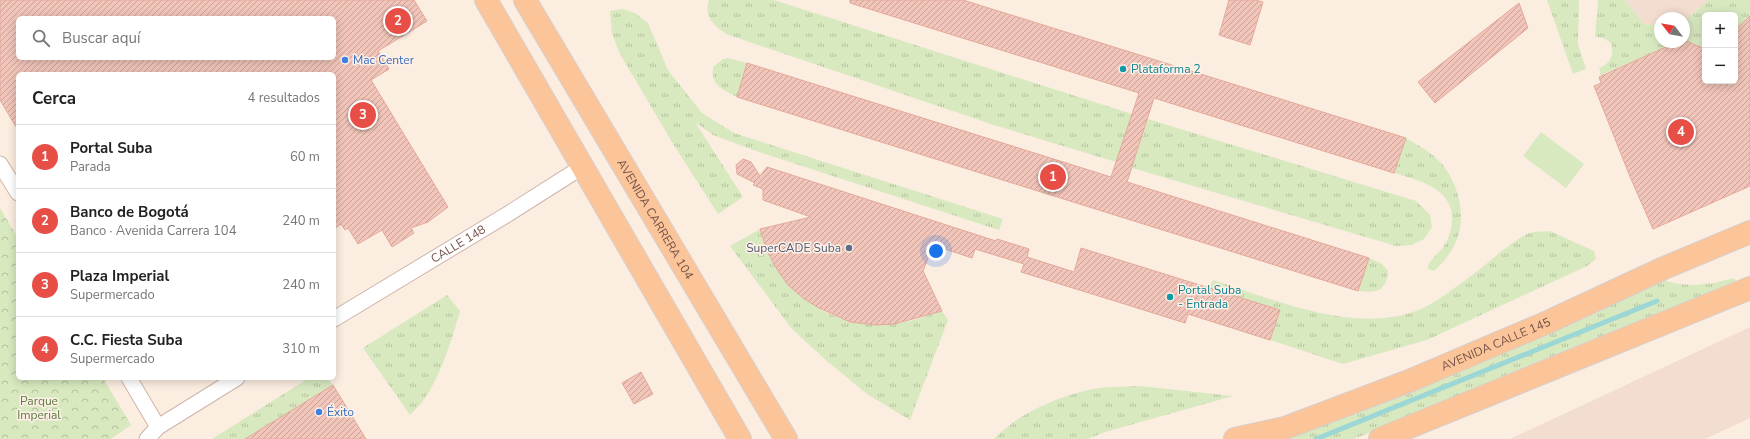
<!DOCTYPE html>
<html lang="es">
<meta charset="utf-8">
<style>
:root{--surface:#fff;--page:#f2f2f2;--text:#222;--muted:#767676;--line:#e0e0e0;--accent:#e64e46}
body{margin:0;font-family:"Nunito Sans",sans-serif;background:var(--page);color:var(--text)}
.controls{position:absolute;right:12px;top:12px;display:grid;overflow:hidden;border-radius:6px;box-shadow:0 2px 10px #0003}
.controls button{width:36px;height:36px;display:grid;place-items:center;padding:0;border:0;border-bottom:1px solid var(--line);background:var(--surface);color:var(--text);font:20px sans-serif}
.compass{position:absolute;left:1654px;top:12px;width:36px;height:36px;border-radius:50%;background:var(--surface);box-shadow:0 2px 10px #0003;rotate:301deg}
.you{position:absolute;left:936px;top:251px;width:14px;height:14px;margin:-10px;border:3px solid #fff;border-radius:50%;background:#1a73e8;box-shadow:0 0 0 6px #1a73e833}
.badge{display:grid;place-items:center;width:26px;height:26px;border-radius:50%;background:var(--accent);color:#fff;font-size:13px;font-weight:700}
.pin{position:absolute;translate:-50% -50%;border:2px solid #fff;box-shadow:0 1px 4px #0006}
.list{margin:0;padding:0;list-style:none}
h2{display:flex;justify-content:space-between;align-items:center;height:52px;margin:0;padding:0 16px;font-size:17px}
h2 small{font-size:13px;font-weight:400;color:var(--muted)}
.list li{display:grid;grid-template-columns:26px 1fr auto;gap:12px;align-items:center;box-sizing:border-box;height:64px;padding:0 16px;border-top:1px solid var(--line)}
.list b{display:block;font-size:15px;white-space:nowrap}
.list p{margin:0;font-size:13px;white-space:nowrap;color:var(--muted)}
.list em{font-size:13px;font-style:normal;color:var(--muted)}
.icon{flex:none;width:22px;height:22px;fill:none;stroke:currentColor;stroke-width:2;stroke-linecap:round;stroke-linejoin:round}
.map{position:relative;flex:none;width:1750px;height:439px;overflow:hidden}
.search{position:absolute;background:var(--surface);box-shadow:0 2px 10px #0003;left:16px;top:16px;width:320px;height:44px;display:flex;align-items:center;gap:10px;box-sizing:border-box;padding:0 14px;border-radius:6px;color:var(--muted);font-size:15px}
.panel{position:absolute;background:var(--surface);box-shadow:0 2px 10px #0003;left:16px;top:72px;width:320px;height:308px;border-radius:6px}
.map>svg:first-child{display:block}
.residential{fill:#f3ddd0}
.grass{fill:url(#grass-tufts)}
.park{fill:url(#park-crowns)}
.garden{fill:#d8e9c0}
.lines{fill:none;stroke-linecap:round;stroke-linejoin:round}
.stream{stroke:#9cd7d5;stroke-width:5}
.building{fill:url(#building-hatch);stroke:#e4a999;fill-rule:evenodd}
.street-casing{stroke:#cfb5ab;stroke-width:17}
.primary-casing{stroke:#d8cecc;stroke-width:24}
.street{stroke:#fff;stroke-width:15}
.primary{stroke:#fbc599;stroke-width:22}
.shop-dot{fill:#3f7fe0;stroke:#fff1e7;stroke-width:1.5}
.culture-dot{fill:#0f9aa8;stroke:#fff1e7;stroke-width:1.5}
.service-dot{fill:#5c6f8a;stroke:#fff1e7;stroke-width:1.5}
.labels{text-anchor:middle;stroke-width:3;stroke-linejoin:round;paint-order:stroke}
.shop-label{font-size:12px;fill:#366cbe;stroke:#fff1e7;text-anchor:start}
.culture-label{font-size:12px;fill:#0d838f;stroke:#fff1e7;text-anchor:start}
.street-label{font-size:12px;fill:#735048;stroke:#fff1e7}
.service-label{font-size:12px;fill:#4e5e75;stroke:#fff1e7;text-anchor:end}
.park-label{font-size:12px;fill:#5b7841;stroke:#fff1e7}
</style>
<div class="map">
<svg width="1750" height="439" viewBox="0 0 1750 439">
<defs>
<pattern id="grass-tufts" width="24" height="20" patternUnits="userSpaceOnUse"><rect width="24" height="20" fill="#d8e9c0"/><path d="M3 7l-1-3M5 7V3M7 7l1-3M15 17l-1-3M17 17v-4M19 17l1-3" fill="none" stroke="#b4bf9e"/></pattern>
<pattern id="park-crowns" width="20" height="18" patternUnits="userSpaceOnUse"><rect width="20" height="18" fill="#d8e9c0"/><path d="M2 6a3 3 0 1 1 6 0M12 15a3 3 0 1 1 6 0" fill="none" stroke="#b4bf9e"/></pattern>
<pattern id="building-hatch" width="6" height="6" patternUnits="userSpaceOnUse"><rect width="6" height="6" fill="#f1c5b9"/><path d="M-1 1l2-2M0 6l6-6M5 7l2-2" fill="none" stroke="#c8a298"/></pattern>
</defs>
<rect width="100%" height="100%" fill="#fcede1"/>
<g class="residential">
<path d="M1625 0H1708L1684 21V18H1660V25L1644 24Z"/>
<path d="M1750 327V418L1705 439H1510Z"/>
</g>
<g class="grass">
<path d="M709 0H774L1132 114 1116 162 994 125 726 34C714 25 703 17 709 0Z"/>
<path d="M1547 0H1579L1578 44 1586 69 1573 74Z"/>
<path d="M1598 0H1625L1644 24 1660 25V42H1677L1601 75 1599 68C1611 64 1614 55 1611 43L1603 38 1595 37Z"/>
<path d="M1708 0H1750V16L1735 30V15H1705V49L1684 40V21Z"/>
<path d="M623 9 635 13 648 23 668 70 702 113 734 133 1003 219 999 230 753 150 713 135 695 122 743 197 718 214 675 147 620 54 612 34 610 11Z"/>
<path d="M728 58 747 63 737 97C722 89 711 86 713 67L723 59Z"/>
<path d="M1148 119 1416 201 1430 215 1432 227 1424 239 1412 245 1396 246 1132 168Z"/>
<path d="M1406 138C1417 145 1430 151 1439 161 1457 179 1467 214 1457 239 1452 252 1444 262 1434 271L1428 269C1428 259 1441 253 1445 244 1450 236 1452 227 1452 217 1451 188 1418 180 1394 173Z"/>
<path d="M760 229C764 244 769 257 778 271 793 294 822 314 849 321 858 324 885 324 895 323 911 322 927 316 942 311L948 320 910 420 867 394 828 362 792 329 730 246Z"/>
<path d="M1550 231 1594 251 1596 259 1587 266 1427 340 1343 364 1270 340 1280 310 1209 288 1213 280C1276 300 1358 337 1423 308 1440 300 1455 287 1471 276 1486 265 1513 240 1529 233 1535 231 1544 232 1550 231Z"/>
<path d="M1369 258 1382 264 1388 271C1386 292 1377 293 1358 291Z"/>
<path d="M1734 278 1738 284 1354 439H1282L1592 315 1663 280 1678 284 1695 285 1714 283Z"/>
<path d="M447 295 460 311C452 339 440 378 423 401 420 406 414 410 410 415L363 348Z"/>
<path d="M309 378H328L333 385 245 439H212Z"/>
<path d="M1140 386 1233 396 1105 432 1088 439H994C1018 414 1054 398 1088 390 1104 386 1123 387 1140 386Z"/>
</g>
<path class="park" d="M0 208 18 238V378H103L131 425 111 439H0Z"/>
<path class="garden" d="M1541 132 1584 164 1566 188 1523 156Z"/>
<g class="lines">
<path class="stream" d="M1316 439 1657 301"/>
</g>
<g class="building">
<path d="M0 0H414L427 21 378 51 389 69 371 80 448 207 428 222 411 228 414 233 392 247 382 230 358 244 348 228 345 230 341 224 334 229V74H18V130L0 100ZM18 18H334V58H18Z"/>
<path d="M850 0H963L1406 138 1394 173 1154 98 1127 182 1369 258 1358 291 737 97 747 63 1111 177 1139 93 850 3Z"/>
<path d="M1229 0H1255L1263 2 1250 45 1219 35Z"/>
<path d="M1519 3 1528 28 1435 103 1418 82Z"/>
<path d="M1750 16V186L1653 229 1631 179 1594 86 1601 83 1599 77 1677 42H1684V40L1705 49V81H1735V30Z"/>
<path d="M743 159 751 162 760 176 767 167 996 241 997 239 1029 249 1027 257 1074 272 1081 248 1280 310 1270 340 1188 314 1185 323 1131 306 1021 272 1024 264 975 249 972 258 933 245 923 271 942 311 894 324 876 325 850 322 817 307 803 298 788 285 778 271 767 251 760 229 811 217 763 200V189L753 185 755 183 737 174 736 165Z"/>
<path d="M641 372 653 394 634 404 622 383Z"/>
<path d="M333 385 366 439H245Z"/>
</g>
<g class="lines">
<defs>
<g id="street">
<path d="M0 164 18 193"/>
<path id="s1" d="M334 319 508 214 582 167"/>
<path d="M129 378 158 427"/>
<path d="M147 439 158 427 237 378"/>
</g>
<g id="primary">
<path d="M486 0 740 439"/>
<path id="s2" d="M525 0 786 439"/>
<path id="s3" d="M1235 439 1285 428 1409 381 1548 322 1664 268 1750 232"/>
<path d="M1380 439 1750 288"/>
</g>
</defs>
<use href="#street" class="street-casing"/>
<use href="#primary" class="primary-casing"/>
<use href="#street" class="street"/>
<use href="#primary" class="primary"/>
</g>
<g class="shop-dot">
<circle cx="345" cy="60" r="4"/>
<circle cx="319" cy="412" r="4"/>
</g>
<g class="culture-dot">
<circle cx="1123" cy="69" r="4"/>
<circle cx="1170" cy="297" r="4"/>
</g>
<circle class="service-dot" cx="849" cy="248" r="4"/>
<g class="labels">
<g class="shop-label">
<text x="353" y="64">Mac Center</text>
<text x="327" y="416">Éxito</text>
</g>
<g class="culture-label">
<text x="1131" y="73">Plataforma 2</text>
<text x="1178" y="294">Portal Suba<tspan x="1178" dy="14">- Entrada</tspan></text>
</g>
<g class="street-label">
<text dy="4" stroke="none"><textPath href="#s2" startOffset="255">AVENIDA CARRERA 104</textPath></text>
<text dy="4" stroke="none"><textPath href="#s1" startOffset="145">CALLE 148</textPath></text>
<text dy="4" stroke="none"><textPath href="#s3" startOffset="278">AVENIDA CALLE 145</textPath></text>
</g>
<g class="service-label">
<text x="841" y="252">SuperCADE Suba</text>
</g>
<g class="park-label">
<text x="39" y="405">Parque<tspan x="39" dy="14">Imperial</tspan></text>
</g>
</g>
</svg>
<div class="controls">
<button>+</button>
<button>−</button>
</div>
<svg class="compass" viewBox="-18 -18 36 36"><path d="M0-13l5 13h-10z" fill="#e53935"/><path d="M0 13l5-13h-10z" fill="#767676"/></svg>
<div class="you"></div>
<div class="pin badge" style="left:1053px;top:177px">1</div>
<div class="pin badge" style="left:398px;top:21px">2</div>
<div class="pin badge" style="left:363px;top:115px">3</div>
<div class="pin badge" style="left:1681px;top:132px">4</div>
<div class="search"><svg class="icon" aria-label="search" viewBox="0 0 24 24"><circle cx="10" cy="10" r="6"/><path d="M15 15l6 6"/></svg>Buscar aquí</div>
<section class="panel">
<h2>Cerca<small>4 resultados</small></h2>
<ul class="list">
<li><span class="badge">1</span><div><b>Portal Suba</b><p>Parada</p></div><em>60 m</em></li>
<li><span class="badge">2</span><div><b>Banco de Bogotá</b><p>Banco · Avenida Carrera 104</p></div><em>240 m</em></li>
<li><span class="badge">3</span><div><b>Plaza Imperial</b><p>Supermercado</p></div><em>240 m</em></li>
<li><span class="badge">4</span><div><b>C.C. Fiesta Suba</b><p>Supermercado</p></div><em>310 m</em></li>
</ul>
</section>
</div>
